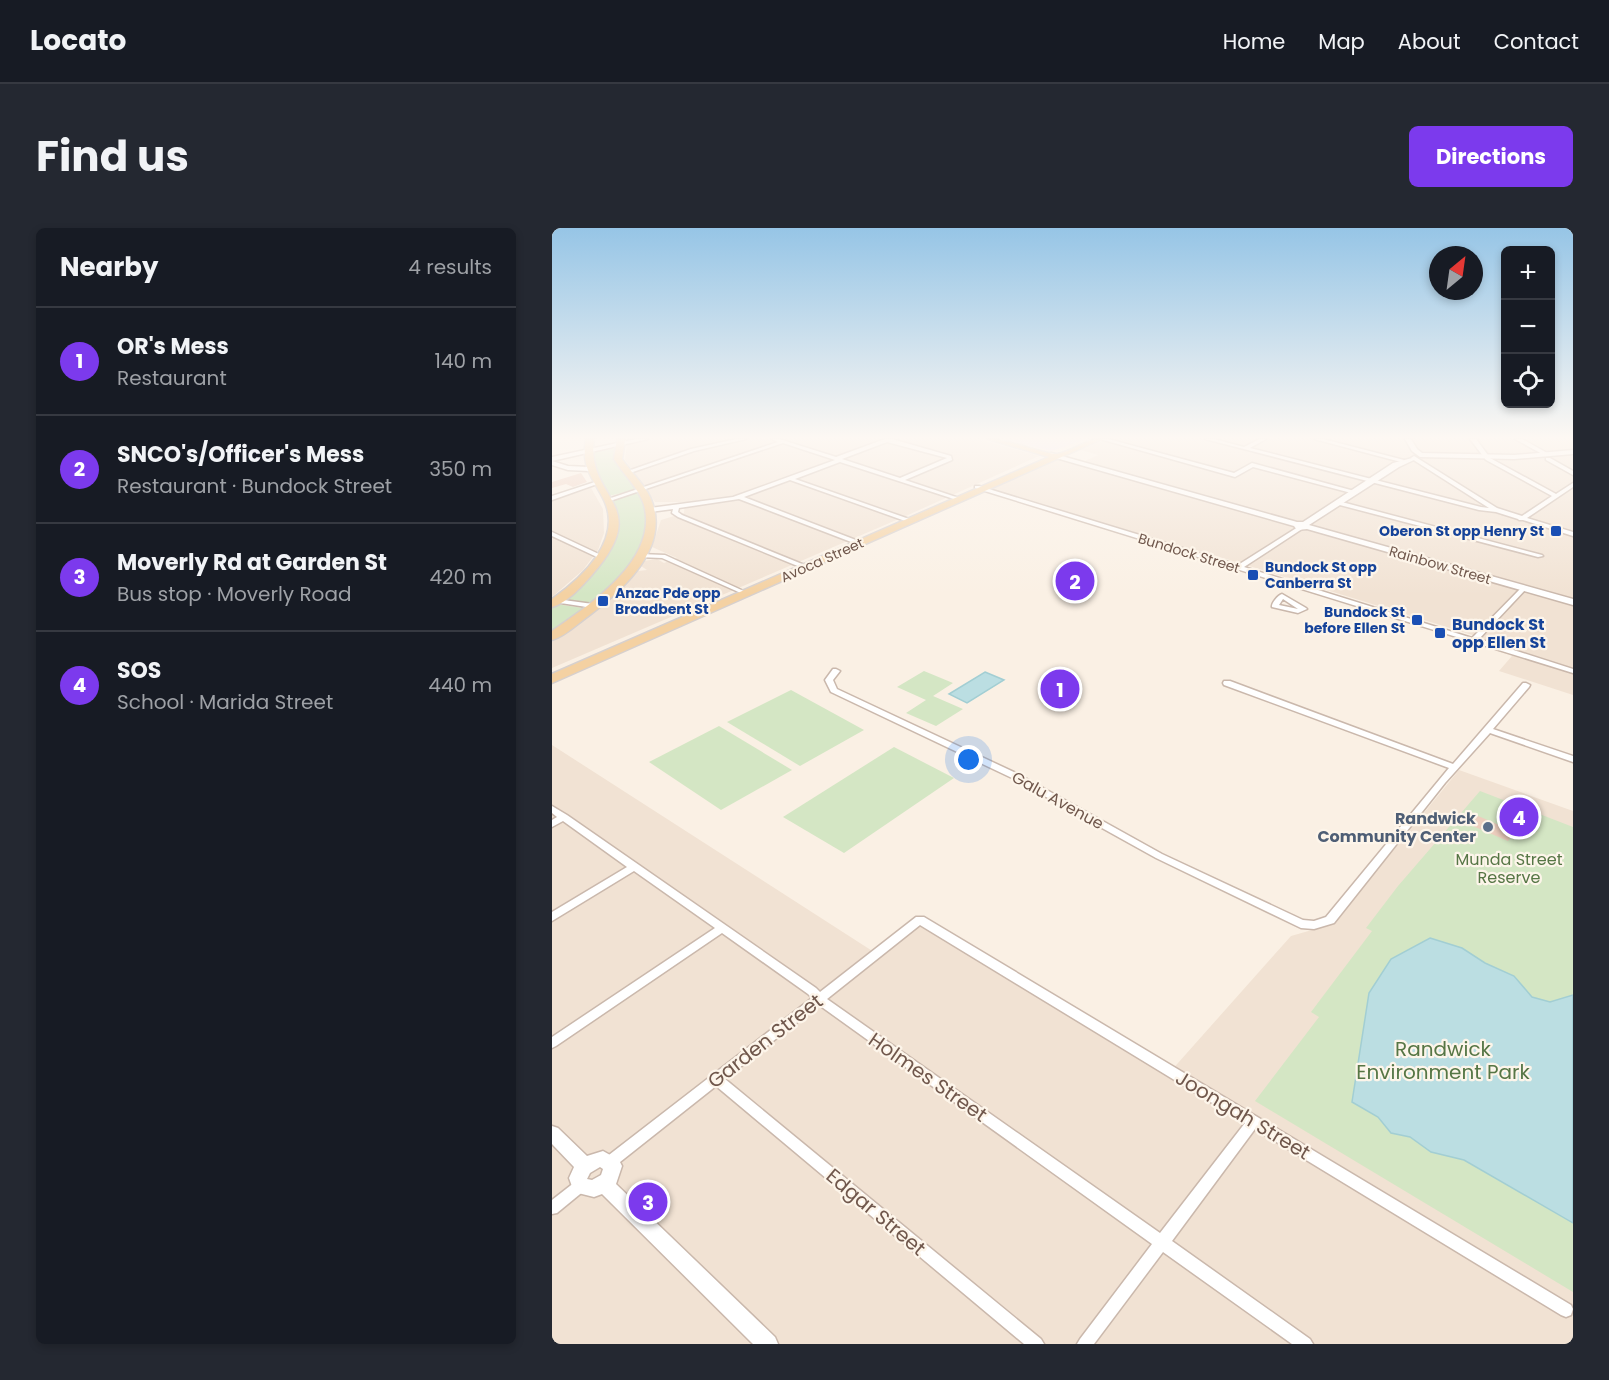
<!DOCTYPE html>
<meta charset="utf-8">
<style>
:root{--surface:#171b24;--page:#242831;--text:#f1f3f6;--muted:#9ea1a6;--line:#363941;--accent:#7c3aed}
body{margin:0;font-family:Poppins,sans-serif;background:var(--page);color:var(--text)}
.controls{position:absolute;right:18px;top:18px;display:grid;overflow:hidden;border-radius:9px;box-shadow:0 3px 9px #0003}
.controls button{width:54px;height:54px;display:grid;place-items:center;padding:0;border:0;border-bottom:2px solid var(--line);background:var(--surface);color:var(--text);font:30px sans-serif}
.compass{position:absolute;left:877px;top:18px;width:54px;height:54px;border-radius:50%;background:var(--surface);box-shadow:0 3px 9px #0003;rotate:29deg}
.you{position:absolute;left:417px;top:532px;width:21px;height:21px;margin:-15px;border:4px solid #fff;border-radius:50%;background:#1a73e8;box-shadow:0 0 0 9px #1a73e833}
.badge{display:grid;place-items:center;width:39px;height:39px;border-radius:50%;background:var(--accent);color:#fff;font-size:20px;font-weight:700}
.pin{position:absolute;translate:-50% -50%;border:3px solid #fff;box-shadow:0 2px 6px #0006}
.list{margin:0;padding:0;list-style:none}
h2{display:flex;justify-content:space-between;align-items:center;height:78px;margin:0;padding:0 24px;font-size:26px}
h2 small{font-size:20px;font-weight:400;color:var(--muted)}
.list li{display:grid;grid-template-columns:39px 1fr auto;gap:18px;align-items:center;box-sizing:border-box;height:108px;padding:0 24px;border-top:2px solid var(--line)}
.list b{display:block;font-size:22px;white-space:nowrap}
.list p{margin:0;font-size:20px;white-space:nowrap;color:var(--muted)}
.list em{font-size:20px;font-style:normal;color:var(--muted)}
.icon{flex:none;width:33px;height:33px;fill:none;stroke:currentColor;stroke-width:2;stroke-linecap:round;stroke-linejoin:round}
.map{position:relative;flex:none;width:1021px;height:1116px;overflow:hidden;border-radius:9px}
header{display:flex;align-items:center;gap:36px;box-sizing:border-box;height:84px;padding:0 30px;background:var(--surface);border-bottom:2px solid var(--line)}
header strong{font-size:28px}
nav{display:flex;gap:33px;margin-inline-start:auto;font-size:21px}
.intro{display:flex;align-items:center;justify-content:space-between;box-sizing:border-box;height:144px;padding:0 36px}
h1{margin:0;font-size:42px}
.button{padding:15px 27px;border-radius:9px;background:var(--accent);color:#fff;font-size:21px;font-weight:700}
main{display:flex;gap:36px;padding:0 36px}
aside{flex:1;background:var(--surface);border-radius:9px;box-shadow:0 3px 9px #0003}
.map>svg:first-child{display:block}
.residential{fill:#f1e2d3}
.education{fill:#ede1f6}
.green{fill:#d4e6c4}
.water{fill:#bbdee2;stroke:#a2ced3;stroke-width:1.5}
.building{fill:#edcebe}
.lines{fill:none;stroke-linecap:round;stroke-linejoin:round}
.minor-casing{stroke:#cab8ac;stroke-width:3}
.tertiary-casing{stroke:#cab8ac;stroke-width:3}
.primary-casing{stroke:#d7d0cd;stroke-width:3}
.minor{fill:#fff;fill-rule:evenodd}
.tertiary{fill:#fff;fill-rule:evenodd}
.primary{fill:#f4d1a2;fill-rule:evenodd}
.transit-dot{fill:#1a4fb4;stroke:#fdf5ea;stroke-width:2}
.service-dot{fill:#5c6f8a;stroke:#fdf5ea;stroke-width:2}
.labels{text-anchor:middle;stroke-width:4.5;stroke-linejoin:round;paint-order:stroke}
.far-transit-label{font-size:14px;font-weight:bold;fill:#164399;stroke:#fdf5ea;text-anchor:end}
.far-street-label{font-size:14px;fill:#70574c;stroke:#fdf5ea}
.transit-label{font-size:16px;font-weight:bold;fill:#164399;stroke:#fdf5ea;text-anchor:start}
.street-label{font-size:16px;fill:#70574c;stroke:#fdf5ea}
.service-label{font-size:16px;font-weight:bold;fill:#4e5e75;stroke:#fdf5ea;text-anchor:end}
.park-label{font-size:16px;fill:#567645;stroke:#fdf5ea}
.near-street-label{font-size:20px;fill:#70574c;stroke:#fdf5ea}
.near-park-label{font-size:20px;fill:#567645;stroke:#fdf5ea}
</style>
<header>
<strong>Locato</strong>
<nav><a>Home</a><a>Map</a><a>About</a><a>Contact</a></nav>
</header>
<div class="intro"><h1>Find us</h1><a class="button">Directions</a></div>
<main>
<aside>
<h2>Nearby<small>4 results</small></h2>
<ul class="list">
<li><span class="badge">1</span><div><b>OR's Mess</b><p>Restaurant</p></div><em>140 m</em></li>
<li><span class="badge">2</span><div><b>SNCO's/Officer's Mess</b><p>Restaurant · Bundock Street</p></div><em>350 m</em></li>
<li><span class="badge">3</span><div><b>Moverly Rd at Garden St</b><p>Bus stop · Moverly Road</p></div><em>420 m</em></li>
<li><span class="badge">4</span><div><b>SOS</b><p>School · Marida Street</p></div><em>440 m</em></li>
</ul>
</aside>
<div class="map">
<svg width="1021" height="1116" viewBox="0 0 1021 1116">
<rect width="100%" height="100%" fill="#faf0e4"/>
<g class="residential">
<path d="M103 211H426L487 228 356 287 0 440V414L62 367 86 343 95 342 89 338 92 333 105 331 112 335 125 330 100 319 109 292 132 285 133 274H103L73 232 75 217Z"/>
<path d="M555 211H1021V467L947 443 966 421 681 333 437 262 505 232 524 237 546 227 529 222Z"/>
<path d="M39 260 51 281 52 305 46 322 31 342 0 369V266L11 269Z"/>
<path d="M0 517 325 726 368 692 618 844 739 708 781 696 907 542 1021 583V1116H0Z"/>
</g>
<path class="education" d="M452 211H536L499 223Z"/>
<g class="green">
<path d="M64 220 86 261 57 268 41 241 40 224Z"/>
<path d="M84 265H88C111 310 72 348 40 375L11 371C24 356 60 323 65 305 69 295 65 282 60 273Z"/>
<path d="M4 376 31 380 23 389 0 405V379Z"/>
<path d="M372 443 401 455 381 468 411 481 384 498 354 485 374 472 345 459Z"/>
<path d="M239 462 312 502 248 538 175 494Z"/>
<path d="M167 498 240 542 169 582 97 534Z"/>
<path d="M342 519 402 550 292 625 231 589Z"/>
<path d="M928 563 1021 599V1064L703 873 767 789 759 784 820 703 814 700 846 658Z"/>
</g>
<g class="water">
<path d="M433 444 452 452 415 475 397 466Z"/>
<path d="M878 710 910 720 933 735 962 748 980 769 998 774 1021 767V995L912 932 879 924 858 909 839 905 826 889 800 874 817 765 839 731Z"/>
</g>
<g class="building">
<path d="M29 245 35 254 21 259 14 256 0 260V254Z"/>
<path d="M917 584 963 604 956 613 909 593Z"/>
</g>
<g class="lines">
<defs>
<g id="minor">
<path d="M184 211H194L142 223 78 245 73 244 139 221Z"/>
<path d="M220 211H227L284 229 333 211H340L399 228 400 232 353 252 410 271 405 272 288 234 243 251 360 292V294H356L238 252 192 269 309 314 310 315 307 317 187 271 127 280 126 284 130 287 255 338 256 339 253 341 126 289 120 285 121 281 98 284 95 282 98 280 181 269 283 232 231 215 58 273 53 272 226 214ZM335 214 395 230 348 250 290 231Z"/>
<path d="M548 211H556L682 245 700 235 806 264 803 266 701 239 683 249Z"/>
<path d="M653 211H662L692 219 708 211H714L698 220 929 279 937 280 860 231 859 230 862 228 945 280 970 288 1000 268 934 232 918 211H924L938 230 1004 266 1021 255V259L975 290 1021 304V308L971 292H967L966 291 944 284 927 282Z"/>
<path d="M762 211H771L852 232 849 234Z"/>
<path d="M963 211H970L997 226 992 227Z"/>
<path d="M994 230H998L1021 243V247L994 232Z"/>
<path d="M0 233 16 238 37 239 40 241 37 243 16 242 0 237Z"/>
<path d="M43 254 48 255 0 272V268Z"/>
<path d="M423 258H427L686 337 746 299H750V301L692 339 920 410 970 359H974V361L927 411 1021 441V445L423 260Z"/>
<path d="M786 273 990 327 991 328 986 329 784 276 783 275Z"/>
<path d="M0 304 51 328 52 329 47 330 0 308Z"/>
<path d="M88 326 113 327 196 365 193 367 191 366 110 330 86 329V327Z"/>
<path d="M730 366 754 380 755 381 746 385 720 379C719 376 726 367 730 366ZM731 371 746 381 727 377Z"/>
<path d="M4 371 41 376 44 378 41 380 2 374 1 373Z"/>
<path d="M281 441H284L288 443 281 452 285 461 466 546 610 626 751 692 762 693 774 689 897 540 672 457 671 455 672 453H678L901 536 971 455H974L978 457 977 459 941 501 1021 528V534L938 505 893 555 782 695 762 701 749 700 604 630 460 550 279 464 273 452Z"/>
<path d="M0 578 15 587 264 760 268 764 364 689H372L1019 1077 1021 1081 1019 1087 1014 1089 1009 1087 703 901 620 1013 758 1111 761 1116H740L611 1024 542 1116H525L528 1111 600 1016 267 777 173 851 489 1111 492 1116H472L164 858 63 938 58 940 53 938 51 934 53 930 260 770 256 766 170 705 4 818 0 820V809L163 700 82 643 0 693V684L75 639 11 593 0 599V592L5 589 0 585ZM368 697 693 895 608 1005 275 771Z"/>
<path d="M28 952 33 954 35 958 33 962 5 985 0 986V972L23 954Z"/>
</g>
<g id="tertiary">
<path d="M84 211H96L0 233V229Z"/>
<path d="M853 211H859L865 221 870 225 962 227 1021 222V226L962 231 868 229 860 223Z"/>
<path d="M499 225 745 294H751L841 235 864 229V231L847 239 757 297 1021 371V377L755 301 745 302 742 298 497 228 496 227Z"/>
<path d="M0 898 6 900 35 928 51 923 67 932 70 938 64 956 223 1109 226 1116H201L50 966 42 969 22 964 17 950 22 939 0 916ZM48 939 51 941 49 947 40 952 35 951 38 945Z"/>
</g>
<g id="primary">
<path d="M34 211H42C33 273 104 275 39 348 29 359 15 375 0 379V371C30 350 71 312 52 272 40 248 29 240 34 211Z"/>
<path d="M65 211H73L70 231C80 246 96 259 101 277 116 325 65 367 31 392 22 399 11 409 0 412V403C38 377 107 331 92 277 87 260 71 246 62 231Z"/>
<path d="M436 211C456 211 494 227 505 226 522 223 533 211 550 211L0 455V446L497 229Z"/>
</g>
</defs>
<use href="#minor" class="minor-casing"/>
<use href="#tertiary" class="tertiary-casing"/>
<use href="#primary" class="primary-casing"/>
<use href="#minor" class="minor"/>
<use href="#tertiary" class="tertiary"/>
<use href="#primary" class="primary"/>
</g>
<linearGradient id="sky" x2="0" y2="1"><stop stop-color="#96c5e6"/><stop offset="0.57" stop-color="#fdf8f3"/><stop offset="1" stop-color="#fdf8f3" stop-opacity="0"/></linearGradient>
<rect width="1021" height="367" fill="url(#sky)"/>
<g class="transit-dot">
<rect x="998" y="297" width="12" height="12" rx="3"/>
<rect x="695" y="341" width="12" height="12" rx="3"/>
<rect x="45" y="367" width="12" height="12" rx="3"/>
<rect x="859" y="386" width="12" height="12" rx="3"/>
<rect x="882" y="399" width="12" height="12" rx="3"/>
</g>
<circle class="service-dot" cx="936" cy="599" r="6"/>
<g class="labels">
<g class="far-transit-label">
<text x="992" y="308">Oberon St opp Henry St</text>
<text x="713" y="344" text-anchor="start">Bundock St opp<tspan x="713" dy="16">Canberra St</tspan></text>
<text x="63" y="370" text-anchor="start">Anzac Pde opp<tspan x="63" dy="16">Broadbent St</tspan></text>
<text x="853" y="389">Bundock St<tspan x="853" dy="16">before Ellen St</tspan></text>
</g>
<g class="far-street-label">
<text transform="translate(637 325) rotate(17)" y="5">Bundock Street</text>
<text transform="translate(270 332) rotate(-24)" y="5">Avoca Street</text>
<text transform="translate(888 337) rotate(16)" y="5">Rainbow Street</text>
</g>
<g class="transit-label">
<text x="900" y="402">Bundock St<tspan x="900" dy="18">opp Ellen St</tspan></text>
</g>
<g class="street-label">
<text transform="translate(506 572) rotate(29)" y="6">Galu Avenue</text>
</g>
<g class="service-label">
<text x="924" y="596">Randwick<tspan x="924" dy="18">Community Center</tspan></text>
</g>
<g class="park-label">
<text x="957" y="637">Munda Street<tspan x="957" dy="18">Reserve</tspan></text>
</g>
<g class="near-street-label">
<text transform="translate(213 813) rotate(-38)" y="7">Garden Street</text>
<text transform="translate(376 849) rotate(35)" y="7">Holmes Street</text>
<text transform="translate(691 887) rotate(31)" y="7">Joongah Street</text>
<text transform="translate(324 984) rotate(40)" y="7">Edgar Street</text>
</g>
<g class="near-park-label">
<text x="891" y="828">Randwick<tspan x="891" dy="23">Environment Park</tspan></text>
</g>
</g>
</svg>
<div class="controls">
<button>+</button>
<button>−</button>
<button><svg class="icon" aria-label="locate" viewBox="0 0 24 24"><circle cx="12" cy="12" r="6"/><path d="M12 2v4M12 18v4M2 12h4M18 12h4"/></svg></button>
</div>
<svg class="compass" viewBox="-18 -18 36 36"><path d="M0-13l5 13h-10z" fill="#e53935"/><path d="M0 13l5-13h-10z" fill="#9ea1a6"/></svg>
<div class="you"></div>
<div class="pin badge" style="left:508px;top:461px">1</div>
<div class="pin badge" style="left:523px;top:353px">2</div>
<div class="pin badge" style="left:96px;top:974px">3</div>
<div class="pin badge" style="left:967px;top:589px">4</div>
</div>
</main>
